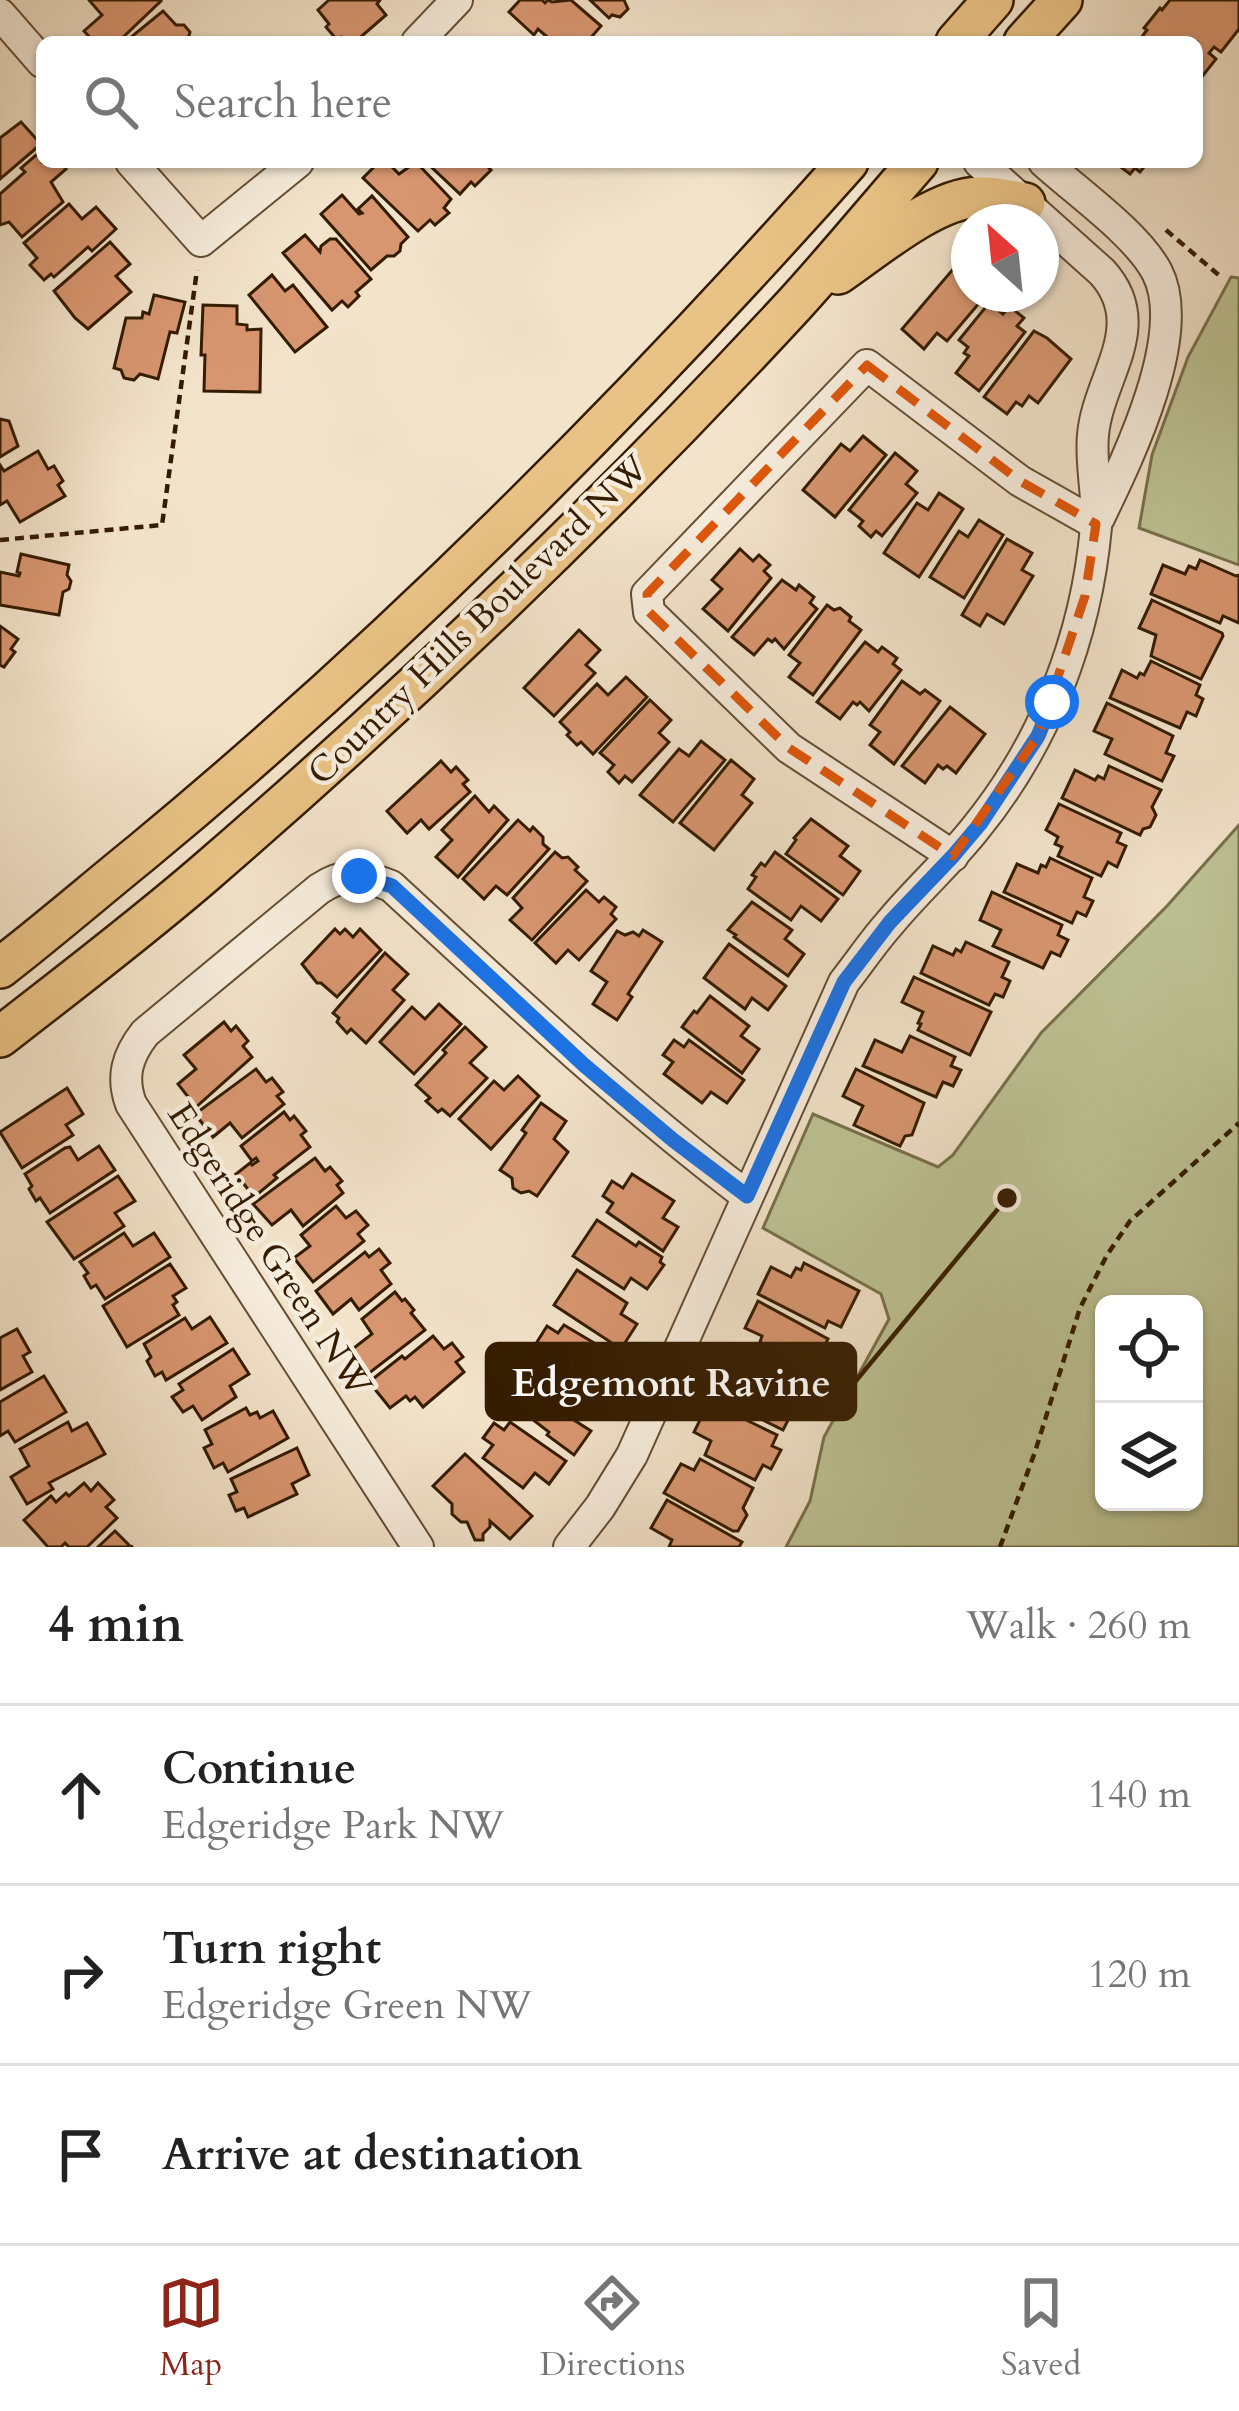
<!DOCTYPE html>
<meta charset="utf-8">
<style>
:root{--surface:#fff;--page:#f2f2f2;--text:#222;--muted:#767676;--line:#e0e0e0;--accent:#8f2418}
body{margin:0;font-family:Cardo,serif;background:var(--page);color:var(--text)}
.controls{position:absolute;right:36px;bottom:36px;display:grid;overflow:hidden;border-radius:18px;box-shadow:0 3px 9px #0004}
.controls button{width:108px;height:108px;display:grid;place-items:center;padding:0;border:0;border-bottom:3px solid var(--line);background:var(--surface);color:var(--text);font:60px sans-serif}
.compass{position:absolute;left:951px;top:204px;width:108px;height:108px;border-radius:50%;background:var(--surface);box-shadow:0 3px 9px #0004;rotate:333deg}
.stop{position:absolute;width:36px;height:36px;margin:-27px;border:9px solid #1a73e8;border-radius:50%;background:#fff}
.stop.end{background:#1a73e8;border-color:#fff;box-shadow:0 3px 12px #0008}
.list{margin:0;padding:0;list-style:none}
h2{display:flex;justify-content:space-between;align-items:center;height:156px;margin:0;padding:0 48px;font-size:51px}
h2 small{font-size:39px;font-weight:400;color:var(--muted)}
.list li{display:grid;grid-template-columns:78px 1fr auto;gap:36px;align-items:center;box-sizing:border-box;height:180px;padding:0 48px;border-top:3px solid var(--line)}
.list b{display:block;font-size:45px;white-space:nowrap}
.list p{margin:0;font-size:39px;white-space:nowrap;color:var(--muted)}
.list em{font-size:39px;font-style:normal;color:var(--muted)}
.icon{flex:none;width:66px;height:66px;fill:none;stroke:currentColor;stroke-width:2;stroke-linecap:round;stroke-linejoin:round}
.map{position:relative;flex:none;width:1239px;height:1547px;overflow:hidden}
.search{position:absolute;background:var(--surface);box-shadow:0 3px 9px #0004;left:36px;right:36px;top:36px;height:132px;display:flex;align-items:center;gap:30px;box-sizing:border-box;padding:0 42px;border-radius:18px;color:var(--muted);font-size:45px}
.sheet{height:696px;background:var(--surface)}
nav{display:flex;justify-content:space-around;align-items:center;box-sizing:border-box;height:168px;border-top:3px solid var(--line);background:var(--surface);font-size:33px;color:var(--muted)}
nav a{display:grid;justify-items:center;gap:6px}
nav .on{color:var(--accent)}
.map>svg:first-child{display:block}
.green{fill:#bdc395;stroke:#78704a;stroke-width:3;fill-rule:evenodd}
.building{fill:#d89670;stroke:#341c00;stroke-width:3}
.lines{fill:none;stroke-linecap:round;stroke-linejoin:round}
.minor-casing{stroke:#644e32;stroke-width:34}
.major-casing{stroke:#341c00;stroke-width:44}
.path{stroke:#341c00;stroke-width:4.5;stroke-dasharray:9 6;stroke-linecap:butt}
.minor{stroke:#f7eddd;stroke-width:30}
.major{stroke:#e9c285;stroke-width:39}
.route{stroke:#1a73e8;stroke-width:15}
.marked{fill:none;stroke:#df560b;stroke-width:9;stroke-dasharray:24 15;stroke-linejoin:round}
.labels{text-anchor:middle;stroke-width:9;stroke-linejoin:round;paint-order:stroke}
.street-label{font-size:36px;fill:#341c00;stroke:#f7eddd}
.leader{fill:none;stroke:#341c00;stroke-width:4.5}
.callout-dot{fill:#341c00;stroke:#f7eddd;stroke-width:4.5}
.callout{fill:#341c00;stroke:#341c00;stroke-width:4.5}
.callout-label{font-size:39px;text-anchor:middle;font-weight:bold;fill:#fff}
</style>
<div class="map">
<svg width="1239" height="1547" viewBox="0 0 1239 1547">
<rect width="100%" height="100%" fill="#f2e3ca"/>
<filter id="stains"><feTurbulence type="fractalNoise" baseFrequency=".00167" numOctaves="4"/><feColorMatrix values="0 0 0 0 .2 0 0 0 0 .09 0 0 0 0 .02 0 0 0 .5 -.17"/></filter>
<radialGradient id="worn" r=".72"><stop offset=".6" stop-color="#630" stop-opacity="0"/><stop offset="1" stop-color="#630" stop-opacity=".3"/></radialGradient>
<g class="green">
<path d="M1231 277 1239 278V565L1139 528 1152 455 1188 357Z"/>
<path d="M1239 825V1547H786L810 1501 824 1437 889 1319 881 1294 763 1228 813 1114 938 1167 953 1155 1041 1033 1167 906ZM1194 1304V1502H1104V1304Z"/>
</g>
<g class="building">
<path d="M89 0H160L161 1 118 42H94L84 31 102 15Z"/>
<path d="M329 0H380L377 4 386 15 355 42H345L341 37 337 40 326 27 329 24 318 10Z"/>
<path d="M520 0H542L545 3 548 0 552 2 571 0 601 26 587 42H553L538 29 534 35 509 12Z"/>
<path d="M590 0H624L628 9 620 17 612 15 609 18Z"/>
<path d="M1170 0H1239V29L1221 52 1214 47 1209 53 1216 59 1197 83V42H1138L1147 30 1144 28 1160 8 1162 10Z"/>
<path d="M163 11 176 25H184L190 32 188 39 190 42H125Z"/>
<path d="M21 122 41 144 0 179V138Z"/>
<path d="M42 150V162H60L66 169 51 182 63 202 22 237 9 222 0 225V194L25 172 21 168Z"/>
<path d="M379 162H387L399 174 416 162 451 199 444 208 449 213 435 225 430 220 418 231 363 178Z"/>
<path d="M426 162H491L487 166 491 170 475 186 471 182 460 194Z"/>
<path d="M1114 162H1148L1140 172 1135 168 1130 174Z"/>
<path d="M342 195 359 214 362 213 358 209 372 196 408 237 401 244 400 251 394 256H387L371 270 321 214Z"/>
<path d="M69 204 82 219 96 207 116 229 92 251 88 247 54 277 51 274 44 280 30 265 37 258 24 243Z"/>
<path d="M305 235 320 252 321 246 330 239H336L371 279 356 292 359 296 348 307 342 301 332 310 283 253Z"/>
<path d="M110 242 130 264 116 276 131 292 88 329 75 318 54 291Z"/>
<path d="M954 268 969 281V294L986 295 947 341 937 333 924 349 902 329Z"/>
<path d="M272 275 285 291 293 285 327 327 295 352 249 295Z"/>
<path d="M154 295 185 302 177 333 170 332 158 379 140 374 134 380 124 378 121 370 114 368 126 318H142L143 312 149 314Z"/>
<path d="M989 303 1003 314 1009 306 1024 318 1017 326 1025 332 979 391 956 373 969 356 964 353 968 347 959 340Z"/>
<path d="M203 305 237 306V324L247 325V330L261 329 260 392 204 391 205 355H201Z"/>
<path d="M1034 331 1047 338 1071 359 1038 403 1029 396 1022 406 1016 402 1007 414 984 397Z"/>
<path d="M0 419 9 421 18 446 0 457Z"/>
<path d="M863 436 886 455 835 517 803 490 841 444 850 451Z"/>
<path d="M38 451 48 469 54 466 63 481 58 485 65 496 20 522 7 501 0 505V465L4 471Z"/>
<path d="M895 453 917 471 906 484 917 493 882 536 876 531 871 537 859 526 863 521 849 510Z"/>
<path d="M939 493 963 509 919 577 884 553 917 503 928 510Z"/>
<path d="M979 520 1003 535 964 598 930 577 959 531 968 537Z"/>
<path d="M1007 539 1032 553 1022 570 1033 576 1004 624 987 614 980 626 962 615Z"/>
<path d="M740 549 753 561 759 555 770 565 764 571 771 578 728 631 703 609 722 589 712 580Z"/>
<path d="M21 554 69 565 67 575 71 581 69 589 63 592 59 615 0 605V572L19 576 20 573 17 572Z"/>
<path d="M1200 560 1236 576 1239 575V623L1223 616 1220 623 1151 594 1163 565 1185 574 1189 566 1196 569Z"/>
<path d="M782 580 796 590 799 585 814 597 810 603 817 609 784 649 775 639 772 642 768 639 754 655 732 637Z"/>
<path d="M1152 600 1222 633 1223 636 1201 679 1151 656 1156 635 1139 628Z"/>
<path d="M827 605 834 610 840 608 851 617 849 621 861 630 813 695 789 677 800 663 789 655Z"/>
<path d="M0 626 18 639 11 649 15 652 4 667 0 665Z"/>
<path d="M579 630 600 650 586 665 595 673 554 716 524 688Z"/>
<path d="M865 642 878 652 882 647 897 658 893 664 901 670 869 711 860 702 857 705 853 702 840 719 817 702Z"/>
<path d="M1151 661 1200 685 1196 695 1203 699 1196 716 1187 712 1180 728 1110 698 1122 670 1137 678 1140 673 1144 675Z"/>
<path d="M626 677 647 697 593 754 581 742 577 745 567 735 570 732 560 722 597 684 608 695Z"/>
<path d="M902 681 920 694 925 690 940 701 894 764 870 745 880 732 870 725Z"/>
<path d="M650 700 671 720 659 733 669 742 632 782 625 776 619 783 608 772 614 765 600 753Z"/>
<path d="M1107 703 1173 736 1166 753 1174 756 1162 781 1105 754 1112 739 1094 731Z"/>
<path d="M950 707 985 734 956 773 947 766 943 769 938 765 925 783 902 766Z"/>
<path d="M701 741 725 760 673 822 640 795 679 749 689 756Z"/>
<path d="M731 760 754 779 742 795 752 803 714 850 680 823Z"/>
<path d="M441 761 451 772 456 767 468 780 463 784 470 792 429 829 421 820 407 833 387 811Z"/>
<path d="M1109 766 1161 790 1152 807 1156 815 1150 827 1143 829 1140 835 1062 798 1075 770 1095 780 1098 776 1104 779Z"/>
<path d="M475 796 489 812 494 806 508 820 458 877 436 857 452 840 442 830Z"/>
<path d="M1059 804 1121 833 1117 842 1126 846 1117 867 1108 862 1101 876 1058 856 1062 847 1055 844 1058 837 1046 830Z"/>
<path d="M811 819 848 846 840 856 860 871 843 895 786 854 796 840 794 838Z"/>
<path d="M518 820 530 831 533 827 543 837V844L549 849 507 895 496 886 484 899 463 879Z"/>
<path d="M555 852 562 858 568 857 578 867 575 870 587 881 532 940 510 920 522 908 513 898Z"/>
<path d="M775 852 838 899 821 921 801 906 791 920 748 889 756 877 752 875 761 863 765 866Z"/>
<path d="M1050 858 1092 878 1084 897 1093 901 1086 916 1077 912 1072 923 1004 892 1017 864 1038 873 1041 865 1046 867Z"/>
<path d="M586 890 599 902 604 897 616 907 611 914 616 919 579 960 568 950 556 963 535 943Z"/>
<path d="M992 892 1062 925 1058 935 1068 940 1060 956 1051 952 1043 968 993 946 1001 930 980 920Z"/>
<path d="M752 902 792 930 785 939 804 954 788 976 734 937 736 935 728 930Z"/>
<path d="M335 929 340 934 345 929 353 937 360 929 381 950 337 997 321 983H317L302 964Z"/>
<path d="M643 930 662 942 628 994 632 997 617 1020 593 1004 607 982 591 971 617 931 625 935 633 932 639 936Z"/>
<path d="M966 942 1009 962 1002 977 1010 981 1003 997 995 994 989 1005 921 973 933 946 953 955 956 949 961 952Z"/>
<path d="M729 944 786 986 768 1010 752 998 745 1009 704 978Z"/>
<path d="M385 953 408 974 393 990 404 1000 366 1043 351 1029 347 1033 337 1022 339 1018 333 1013Z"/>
<path d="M914 977 991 1012 970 1055 918 1030 921 1024 918 1023 923 1012 902 1002Z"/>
<path d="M710 996 749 1026 741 1036 759 1049 742 1073 682 1027 694 1011 697 1013Z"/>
<path d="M439 1004 461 1024 414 1074 380 1042 412 1007 425 1019Z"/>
<path d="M224 1022 231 1031 236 1026 248 1041 243 1046 252 1057 196 1107 178 1084 196 1069 184 1055Z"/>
<path d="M465 1027 486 1047 470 1063 487 1078 450 1116 442 1109 438 1112 426 1101 430 1098 416 1085 446 1053 443 1050Z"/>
<path d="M910 1036 955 1057 951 1066 961 1070 953 1086 943 1082 936 1097 863 1066 875 1040 902 1052Z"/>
<path d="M674 1040 684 1047 689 1040 744 1080 727 1103 711 1092 702 1103 664 1074 673 1062 663 1055Z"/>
<path d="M256 1069 266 1082 272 1078 283 1092 277 1096 284 1104 242 1138 230 1123 213 1137 195 1114Z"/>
<path d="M856 1069 924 1103 912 1135 905 1136 900 1146 854 1125 863 1106 843 1096Z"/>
<path d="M518 1076 539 1096 491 1149 459 1119 494 1081 504 1090Z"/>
<path d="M67 1088 83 1114 66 1125 73 1135 22 1168 0 1132Z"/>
<path d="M541 1103 566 1121 554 1139 568 1152 537 1196 529 1191 521 1193 513 1188 512 1178 500 1170 526 1133 522 1130Z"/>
<path d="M284 1112 290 1120 294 1116 306 1131 301 1135 310 1147 274 1175 277 1178 254 1197 236 1174 250 1163 252 1165 258 1161 256 1158 252 1161 241 1146Z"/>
<path d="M99 1146 115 1170 50 1213 40 1198 36 1201 29 1189 32 1186 25 1174 65 1148 70 1147 78 1160Z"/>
<path d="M315 1158 325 1171 330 1167 342 1181 337 1185 343 1193 303 1226 291 1210 272 1225 253 1204Z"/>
<path d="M632 1174 674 1201 663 1218 678 1227 663 1251 607 1212 613 1203 603 1196 612 1181 623 1188Z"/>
<path d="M118 1176 135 1201 115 1213 124 1226 74 1259 47 1222Z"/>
<path d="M336 1206 346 1218 356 1211 368 1225 358 1234 364 1241 313 1282 294 1258 310 1246 301 1235Z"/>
<path d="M597 1220 636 1246 639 1242 662 1257 660 1262 664 1265 647 1289 631 1278 624 1289 573 1256Z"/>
<path d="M124 1233 133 1246 154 1233 170 1257 105 1299 96 1285 91 1288 84 1276 88 1273 80 1262Z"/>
<path d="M379 1249 390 1263 381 1270 391 1284 359 1310 351 1299 333 1314 316 1291 365 1252 369 1257Z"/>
<path d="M804 1263 859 1291 841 1327 828 1321 825 1328 758 1294 771 1267 791 1277 796 1268 801 1270Z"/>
<path d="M170 1264 186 1288 173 1296 177 1302 173 1305 179 1315 127 1347 103 1306Z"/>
<path d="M577 1270 627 1303 621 1314 637 1324 621 1349 554 1305Z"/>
<path d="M395 1292 402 1301 405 1299 414 1310 411 1313 425 1330 368 1374 350 1351 372 1334 362 1319Z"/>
<path d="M758 1301 828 1339 820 1355 828 1359 820 1375 813 1372 806 1382 758 1357 765 1345 760 1342 762 1336 745 1328Z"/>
<path d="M210 1317 227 1343 166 1380 162 1372 155 1376 147 1361 151 1357 144 1344 185 1318 192 1329Z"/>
<path d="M564 1325 621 1359 606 1383 591 1373 581 1389 539 1363 547 1348 537 1342 547 1326 558 1333Z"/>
<path d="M17 1329 30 1352 23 1356 32 1372 0 1390V1338Z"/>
<path d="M433 1336 444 1349 452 1343 463 1357 456 1362 464 1372 423 1407 415 1397 410 1401 406 1396 390 1408 369 1382 402 1356 405 1359Z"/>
<path d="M233 1349 249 1374 230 1386 236 1397 202 1420 193 1406 183 1412 172 1397 183 1390 179 1384Z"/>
<path d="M762 1366 805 1387 783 1430 747 1412 745 1415 715 1398 729 1370 752 1380Z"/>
<path d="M540 1374 584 1407 574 1420 591 1431 574 1455 547 1435 549 1432 515 1406Z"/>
<path d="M44 1376 66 1412 15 1442 8 1431 0 1436V1402Z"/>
<path d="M709 1402 777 1435 772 1446 781 1450 771 1469 763 1465 755 1480 705 1455 711 1441 694 1432Z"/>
<path d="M246 1408 250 1415 257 1412 260 1418 273 1411 288 1438 228 1472 223 1463 214 1468 204 1448 212 1444 205 1430Z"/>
<path d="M68 1422 72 1431 87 1423 105 1454 49 1483 53 1489 27 1504 11 1477 29 1466 20 1449Z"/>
<path d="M510 1422 566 1461 549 1484 535 1473 523 1488 483 1458 493 1445 483 1438 494 1423 504 1430Z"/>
<path d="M297 1448 309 1475 292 1484 297 1494 248 1517 244 1508 236 1511 229 1495 237 1492 231 1479Z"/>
<path d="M465 1454 532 1516 510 1539 490 1521V1527L483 1534V1540H475L467 1522H461L452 1514V1504L433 1486Z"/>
<path d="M700 1459 753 1488 743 1508 747 1515 738 1531H733L664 1493 681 1464 694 1470Z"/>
<path d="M84 1483 91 1491 98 1483 114 1500 106 1507 117 1518 87 1547H69L65 1543 61 1547H48L24 1520 51 1496 56 1502 66 1493 69 1496Z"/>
<path d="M667 1500 742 1542 739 1547H669L672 1540 651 1528Z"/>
<path d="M115 1531 130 1546 133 1547H98Z"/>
</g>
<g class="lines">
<defs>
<g id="minor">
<path d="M0 14 42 62"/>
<path d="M417 42 457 0"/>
<path d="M131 162 201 241 298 162"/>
<path d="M1044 162C1077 192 1137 234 1157 272 1189 334 1127 460 1099 518"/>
<path d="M953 856 789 748 649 612 647 594 867 365 1020 481 1096 524"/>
<path d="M418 1547 131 1104C121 1077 127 1056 145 1033L319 889C344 872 364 875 391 886 507 993 621 1100 747 1196"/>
<path d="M569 1547 600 1507 632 1455 844 982C859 963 873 942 889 924 916 891 948 863 975 829 1045 743 1086 638 1096 527 1099 497 1090 466 1093 435 1098 377 1151 326 1102 272L979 162"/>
</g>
<g id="major">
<path d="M956 42 993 0"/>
<path d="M1024 42 1062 0"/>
<path d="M838 274C875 249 933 199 978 197 994 196 1010 200 1025 203"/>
<path d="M0 968C48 931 94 891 141 853 395 643 629 408 848 162"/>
<path d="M0 1037C69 983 139 930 205 873 411 695 608 506 793 306 836 259 876 210 918 162"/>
</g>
</defs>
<use href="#minor" class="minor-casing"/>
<use href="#major" class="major-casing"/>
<g class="path">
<path d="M1166 230 1221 277"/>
<path d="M0 540 162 525 197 270"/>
<path d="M1000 1547 1035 1452 1080 1308 1107 1255 1130 1221 1239 1123"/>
</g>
<use href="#minor" class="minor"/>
<use href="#major" class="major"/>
</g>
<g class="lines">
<path class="route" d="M359 876 392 886 584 1065 673 1140 747 1196 844 982 890 922 953 856 980 824 1038 736 1052 702"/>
</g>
<path class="marked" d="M867 365 1020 481 1096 524 1085 596 1038 736 953 856 789 748 649 612 647 594Z"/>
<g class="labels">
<g class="street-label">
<text transform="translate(477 619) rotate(-44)" y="13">Country Hills Boulevard NW</text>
<text transform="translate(271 1249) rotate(57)" y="13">Edgeridge Green NW</text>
</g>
</g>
<path class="leader" d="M1007 1198L855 1382"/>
<circle class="callout-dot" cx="1007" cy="1198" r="12"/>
<rect class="callout" x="487" y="1344" width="368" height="75" rx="12"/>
<g class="callout-label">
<text x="671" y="1396">Edgemont Ravine</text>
</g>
<rect width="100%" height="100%" filter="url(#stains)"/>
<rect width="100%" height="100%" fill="url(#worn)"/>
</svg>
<div class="controls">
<button><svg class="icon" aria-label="locate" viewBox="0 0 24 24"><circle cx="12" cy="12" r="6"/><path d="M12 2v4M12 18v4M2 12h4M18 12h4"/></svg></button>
<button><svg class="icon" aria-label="layers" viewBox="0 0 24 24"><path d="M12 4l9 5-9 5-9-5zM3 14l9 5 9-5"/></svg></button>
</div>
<svg class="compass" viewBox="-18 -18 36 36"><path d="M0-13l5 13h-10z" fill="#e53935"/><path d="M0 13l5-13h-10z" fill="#767676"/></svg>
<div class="stop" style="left:1052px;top:702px"></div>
<div class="stop end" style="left:359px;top:876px"></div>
<div class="search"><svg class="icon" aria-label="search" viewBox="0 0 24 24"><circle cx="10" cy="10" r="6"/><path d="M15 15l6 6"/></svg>Search here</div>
</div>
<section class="sheet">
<h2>4 min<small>Walk · 260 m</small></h2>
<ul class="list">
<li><svg class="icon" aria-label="ahead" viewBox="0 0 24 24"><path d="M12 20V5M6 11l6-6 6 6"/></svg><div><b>Continue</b><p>Edgeridge Park NW</p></div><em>140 m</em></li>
<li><svg class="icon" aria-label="right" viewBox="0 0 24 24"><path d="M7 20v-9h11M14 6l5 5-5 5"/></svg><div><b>Turn right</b><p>Edgeridge Green NW</p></div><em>120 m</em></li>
<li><svg class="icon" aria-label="arrive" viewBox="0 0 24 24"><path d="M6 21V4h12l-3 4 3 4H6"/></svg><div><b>Arrive at destination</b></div></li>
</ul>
</section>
<nav>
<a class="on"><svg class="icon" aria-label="map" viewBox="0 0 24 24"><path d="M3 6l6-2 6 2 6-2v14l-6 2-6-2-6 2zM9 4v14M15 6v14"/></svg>Map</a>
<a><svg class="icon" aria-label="directions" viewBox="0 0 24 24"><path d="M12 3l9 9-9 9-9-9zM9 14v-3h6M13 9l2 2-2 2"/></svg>Directions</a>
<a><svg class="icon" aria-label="saved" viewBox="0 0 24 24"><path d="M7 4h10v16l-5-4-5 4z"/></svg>Saved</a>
</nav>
